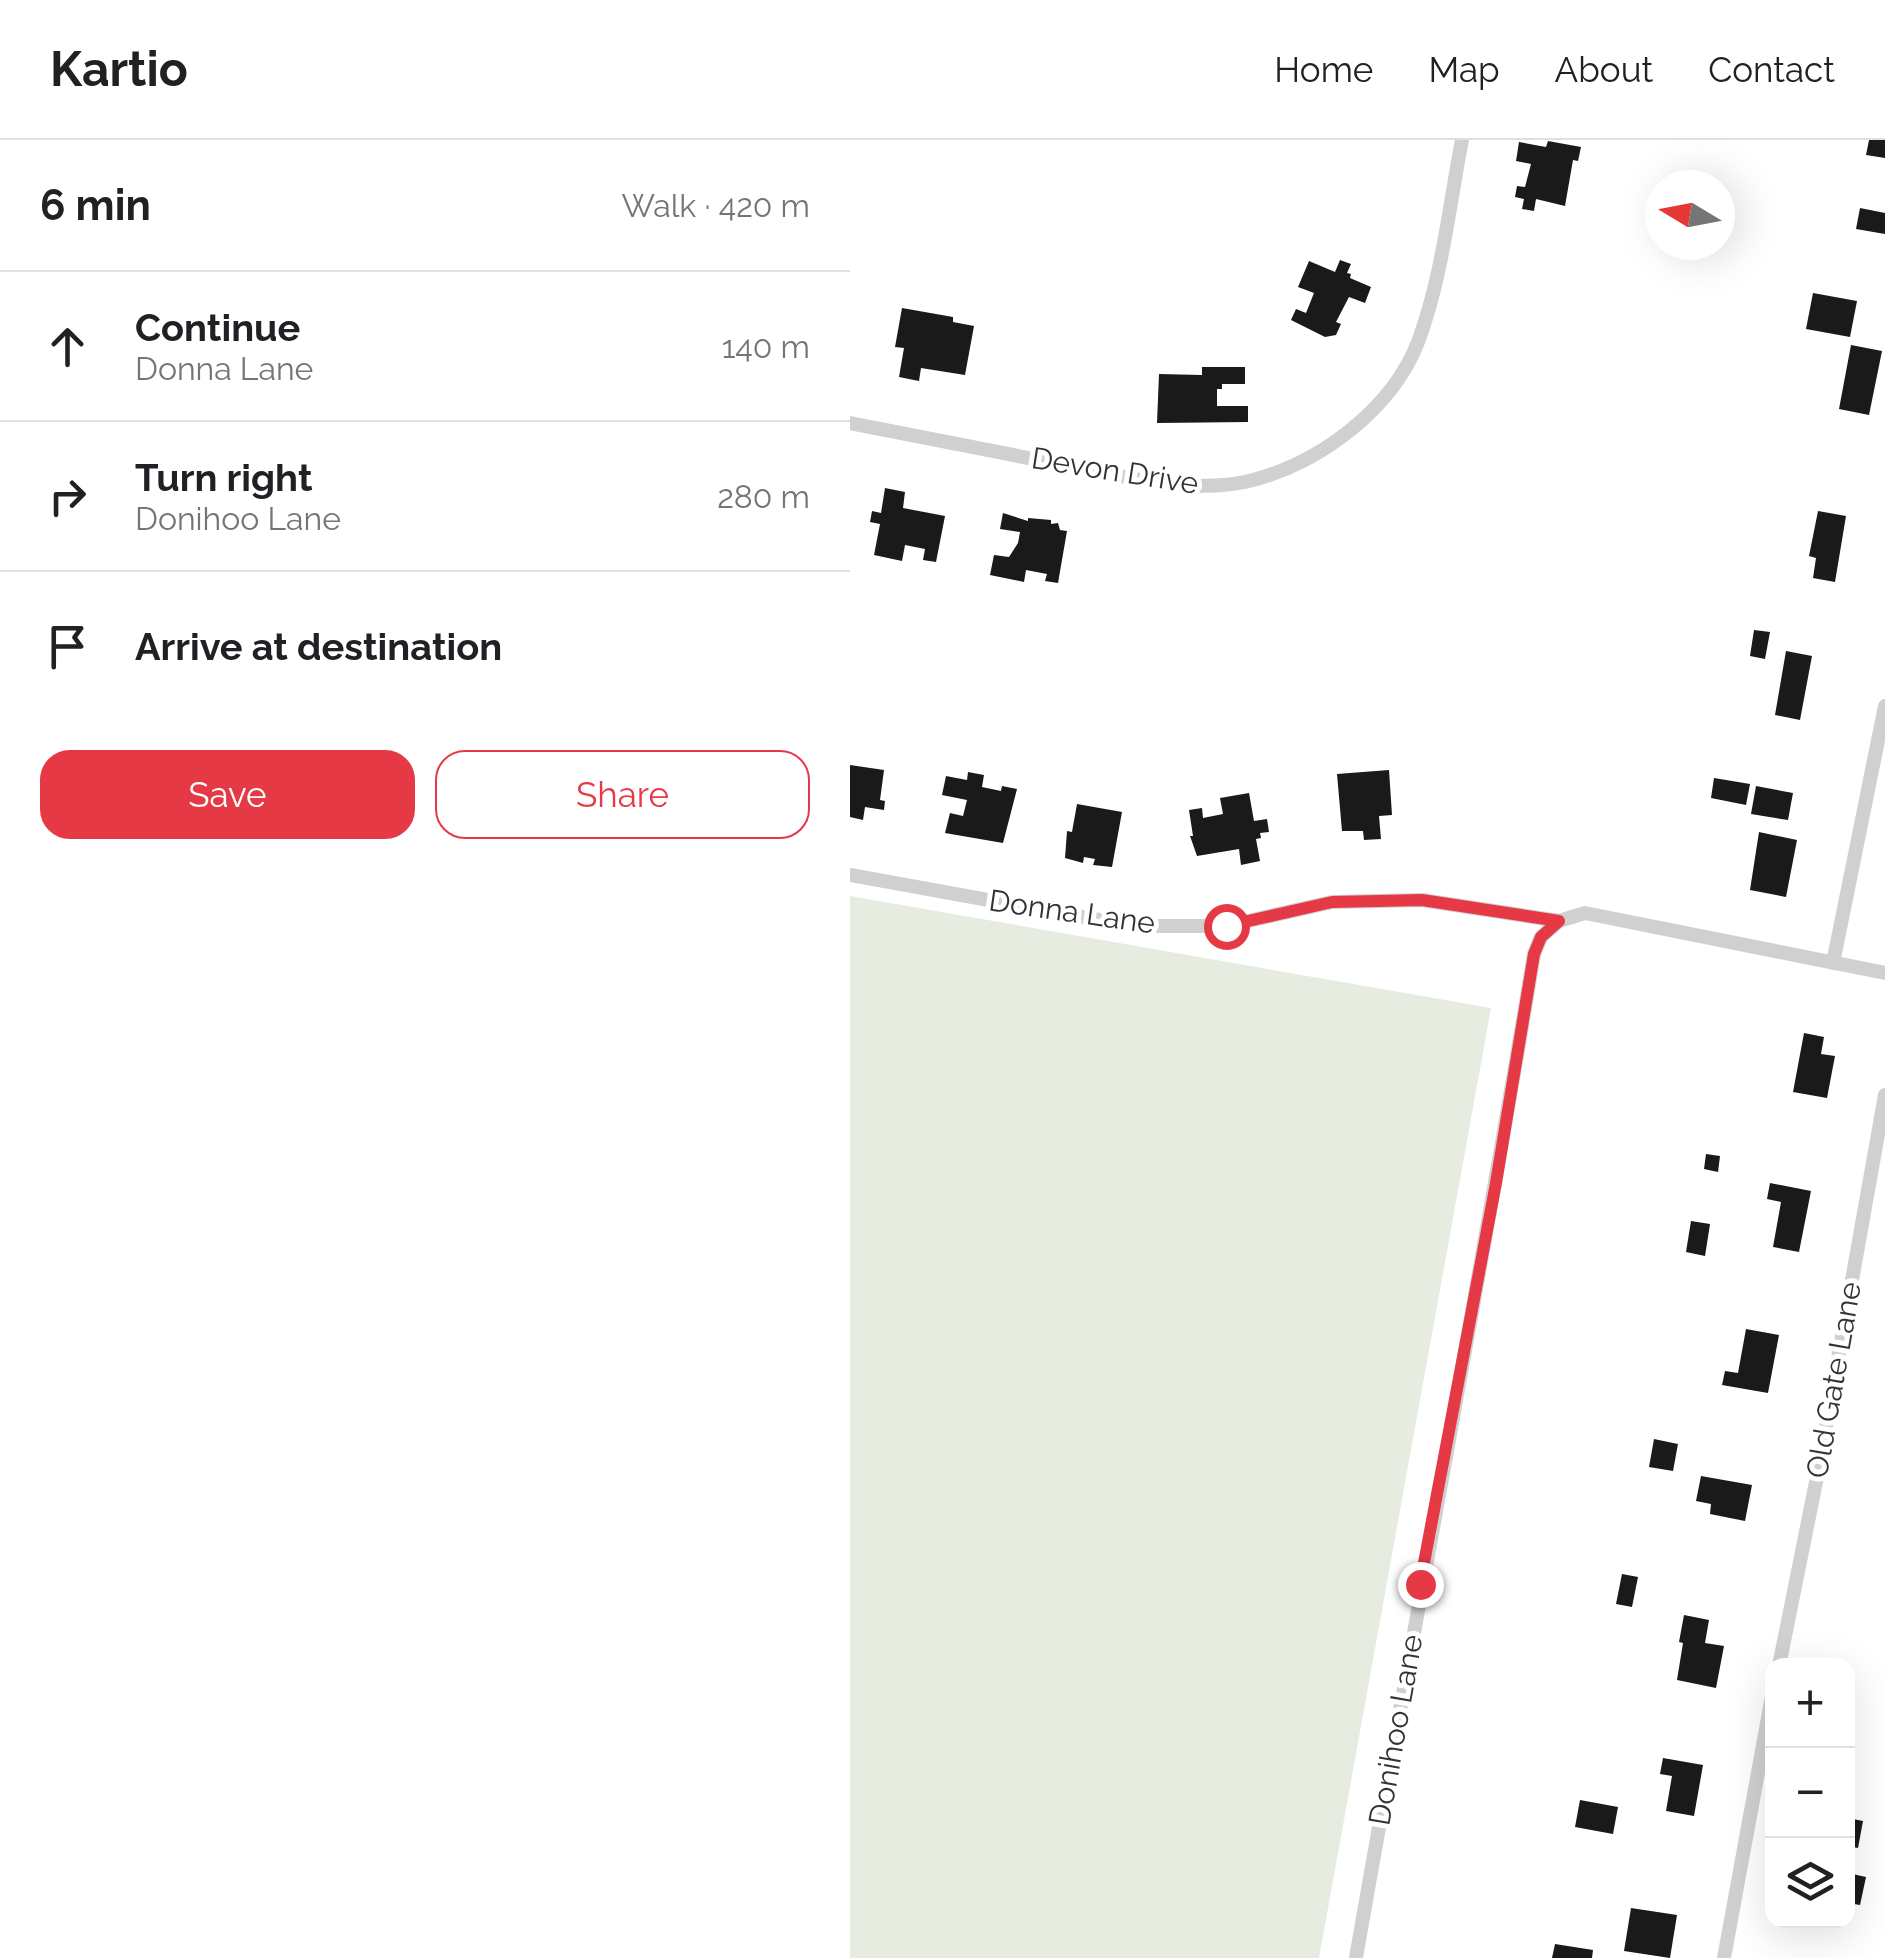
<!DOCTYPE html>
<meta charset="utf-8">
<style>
:root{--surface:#fff;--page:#f6f6f6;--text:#202124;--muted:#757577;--line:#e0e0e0;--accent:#e63946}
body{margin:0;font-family:Raleway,sans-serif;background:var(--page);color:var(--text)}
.controls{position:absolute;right:30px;bottom:30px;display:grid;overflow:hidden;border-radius:20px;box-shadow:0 10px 40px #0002}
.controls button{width:90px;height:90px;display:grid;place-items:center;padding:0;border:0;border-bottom:2px solid var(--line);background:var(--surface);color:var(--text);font:50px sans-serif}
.compass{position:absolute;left:795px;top:30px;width:90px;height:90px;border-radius:50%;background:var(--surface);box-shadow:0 10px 40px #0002;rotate:280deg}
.stop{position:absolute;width:30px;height:30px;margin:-22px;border:8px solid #e63946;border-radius:50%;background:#fff}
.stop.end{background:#e63946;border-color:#fff;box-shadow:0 2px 10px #0008}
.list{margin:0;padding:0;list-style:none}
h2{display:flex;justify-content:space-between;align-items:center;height:130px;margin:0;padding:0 40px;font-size:42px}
h2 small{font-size:32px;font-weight:400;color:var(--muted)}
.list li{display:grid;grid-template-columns:65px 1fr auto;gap:30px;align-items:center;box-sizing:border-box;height:150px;padding:0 40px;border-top:2px solid var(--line)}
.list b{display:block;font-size:38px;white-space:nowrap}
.list p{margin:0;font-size:32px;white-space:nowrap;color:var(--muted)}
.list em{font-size:32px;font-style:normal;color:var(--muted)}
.actions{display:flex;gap:20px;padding:30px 40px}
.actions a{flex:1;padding:22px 0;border:2px solid var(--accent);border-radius:30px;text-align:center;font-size:35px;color:var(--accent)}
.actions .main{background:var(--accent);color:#fff}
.icon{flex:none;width:55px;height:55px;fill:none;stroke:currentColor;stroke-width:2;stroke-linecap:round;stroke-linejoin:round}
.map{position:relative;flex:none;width:1035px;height:1818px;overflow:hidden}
header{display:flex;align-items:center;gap:60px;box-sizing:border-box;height:140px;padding:0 50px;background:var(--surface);border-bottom:2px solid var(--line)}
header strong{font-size:48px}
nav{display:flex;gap:55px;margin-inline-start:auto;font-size:35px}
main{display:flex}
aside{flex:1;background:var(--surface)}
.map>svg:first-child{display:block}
.green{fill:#e6ecdf}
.building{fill:#1a1a1a}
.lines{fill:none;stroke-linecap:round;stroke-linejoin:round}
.minor{stroke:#d0d0d0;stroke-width:14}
.route{stroke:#e63946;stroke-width:12}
.labels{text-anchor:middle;stroke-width:10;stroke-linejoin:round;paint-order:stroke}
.street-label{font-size:30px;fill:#333;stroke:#fff}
</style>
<header>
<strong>Kartio</strong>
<nav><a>Home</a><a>Map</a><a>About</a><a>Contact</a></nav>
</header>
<main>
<aside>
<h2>6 min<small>Walk · 420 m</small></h2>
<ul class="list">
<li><svg class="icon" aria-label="ahead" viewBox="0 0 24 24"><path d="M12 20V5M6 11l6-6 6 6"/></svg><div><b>Continue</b><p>Donna Lane</p></div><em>140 m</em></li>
<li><svg class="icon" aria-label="right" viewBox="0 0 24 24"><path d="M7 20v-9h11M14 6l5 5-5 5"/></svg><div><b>Turn right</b><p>Donihoo Lane</p></div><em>280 m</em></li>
<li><svg class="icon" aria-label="arrive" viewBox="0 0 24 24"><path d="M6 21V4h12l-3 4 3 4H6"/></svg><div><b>Arrive at destination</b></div></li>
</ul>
<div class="actions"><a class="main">Save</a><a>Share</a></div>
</aside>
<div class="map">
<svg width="1035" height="1818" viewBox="0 0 1035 1818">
<rect width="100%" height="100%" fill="#fff"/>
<path class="green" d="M0 756 641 868 469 1818H0Z"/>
<g class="building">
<path d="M1019 0H1035V18L1016 15Z"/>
<path d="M698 1 731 7 728 21 723 20 715 66 686 59 684 71 672 69 674 59 665 57 667 46 675 47 681 24 666 21 669 2 696 7Z"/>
<path d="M1010 68 1035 73V94L1006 89Z"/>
<path d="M490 120 501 124 497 133 501 134 500 138 521 147 515 163 499 157 486 182 491 184 486 195 475 197 441 180 446 169 456 173 464 153 448 147 459 121 485 132Z"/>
<path d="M963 153 1007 161 1000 197 956 189Z"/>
<path d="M52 168 103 177V182L124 186 115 235 71 228 69 241 49 237 54 208 45 207Z"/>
<path d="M1001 205 1032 211 1019 275 989 269Z"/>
<path d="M352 227H395V244H372V249H367V266H398V282L307 283 309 234 352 235Z"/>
<path d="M35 348 55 352 53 368 95 376 86 422 73 420 75 409 55 405 52 421 24 415 30 384 20 382 22 371 31 373Z"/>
<path d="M968 371 996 376 985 442 963 438 966 418 959 416Z"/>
<path d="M153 373 178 381V378L201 380V384L208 383 210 390 217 391 208 443 195 441 197 434 176 430 174 442 140 435 144 415 159 417 168 403 170 392 150 389Z"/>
<path d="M904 490 920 492 915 519 900 516Z"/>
<path d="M936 511 962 516 950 580 925 575Z"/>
<path d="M0 625 34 630 30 660 35 661 34 670 15 667 13 680 0 677Z"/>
<path d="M539 630 542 675 529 676 531 699 514 700 513 691H492L487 634Z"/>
<path d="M118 632 134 635 132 647 151 651 152 646 167 649 153 703 95 693 100 673 113 676 117 660 92 655 96 636 117 640Z"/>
<path d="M864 638 900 644 896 665 861 658Z"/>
<path d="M906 646 943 653 938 680 901 674Z"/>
<path d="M399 653 404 681 417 679 419 692 410 693 411 698 406 699 410 721 391 725 389 709 347 716 340 696H343L339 670 352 668 353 678 373 674 370 658Z"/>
<path d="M227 664 272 672 262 727 243 725 245 719 234 717 233 723 215 718 217 691 222 692Z"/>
<path d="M909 692 947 700 936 757 900 750Z"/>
<path d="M954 893 974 897 971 914 985 916 977 958 943 952Z"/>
<path d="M856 1014 870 1016 868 1032 854 1029Z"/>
<path d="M920 1043 961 1051 949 1112 923 1107 931 1062 917 1059Z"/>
<path d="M841 1081 860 1084 855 1116 836 1112Z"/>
<path d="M896 1189 929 1195 918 1253 872 1245 875 1231 888 1233Z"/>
<path d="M804 1299 828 1304 823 1331 799 1327Z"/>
<path d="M851 1336 902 1345 895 1381 860 1374 861 1364 846 1361Z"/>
<path d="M772 1434 788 1437 782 1467 766 1464Z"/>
<path d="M834 1475 859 1480 855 1503 874 1506 866 1548 827 1540 833 1503 829 1502Z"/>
<path d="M813 1618 853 1625 844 1676 816 1671 822 1636 810 1634Z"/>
<path d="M730 1660 768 1667 763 1694 725 1687Z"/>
<path d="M998 1678 1013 1681 1008 1708 998 1706Z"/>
<path d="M998 1733 1016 1737 1010 1765 998 1763Z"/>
<path d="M781 1768 827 1775 820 1818 774 1811Z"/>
<path d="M705 1804 743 1810 742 1818H702Z"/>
</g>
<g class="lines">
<g class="minor">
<path d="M0 283 311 344C342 346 373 348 403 340 471 322 542 269 568 202 592 138 599 67 612 0"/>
<path d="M0 735 283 786H376L482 762 572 760 709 781 735 773 1035 833"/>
<path d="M983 823 1035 566"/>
<path d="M929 1526 966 1342 1035 955"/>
<path d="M506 1818C564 1483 629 1149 684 814L691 797 709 781"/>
<path d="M874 1818 922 1556"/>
</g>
</g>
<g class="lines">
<path class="route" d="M376 786 482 762 572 760 709 781 691 797 684 814 646 1043 570 1444"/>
</g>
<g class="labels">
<g class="street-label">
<text transform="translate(265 331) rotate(9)" y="10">Devon Drive</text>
<text transform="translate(222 772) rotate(8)" y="10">Donna Lane</text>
<text transform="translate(984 1240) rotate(-80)" y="10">Old Gate Lane</text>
<text transform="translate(546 1590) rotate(-80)" y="10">Donihoo Lane</text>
</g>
</g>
</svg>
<div class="controls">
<button>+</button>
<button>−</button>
<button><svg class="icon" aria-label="layers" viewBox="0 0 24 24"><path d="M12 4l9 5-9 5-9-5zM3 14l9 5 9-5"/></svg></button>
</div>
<svg class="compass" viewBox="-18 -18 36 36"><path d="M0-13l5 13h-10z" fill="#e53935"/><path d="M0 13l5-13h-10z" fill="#757577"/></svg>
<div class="stop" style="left:376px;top:786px"></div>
<div class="stop end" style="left:570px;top:1444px"></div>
</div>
</main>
